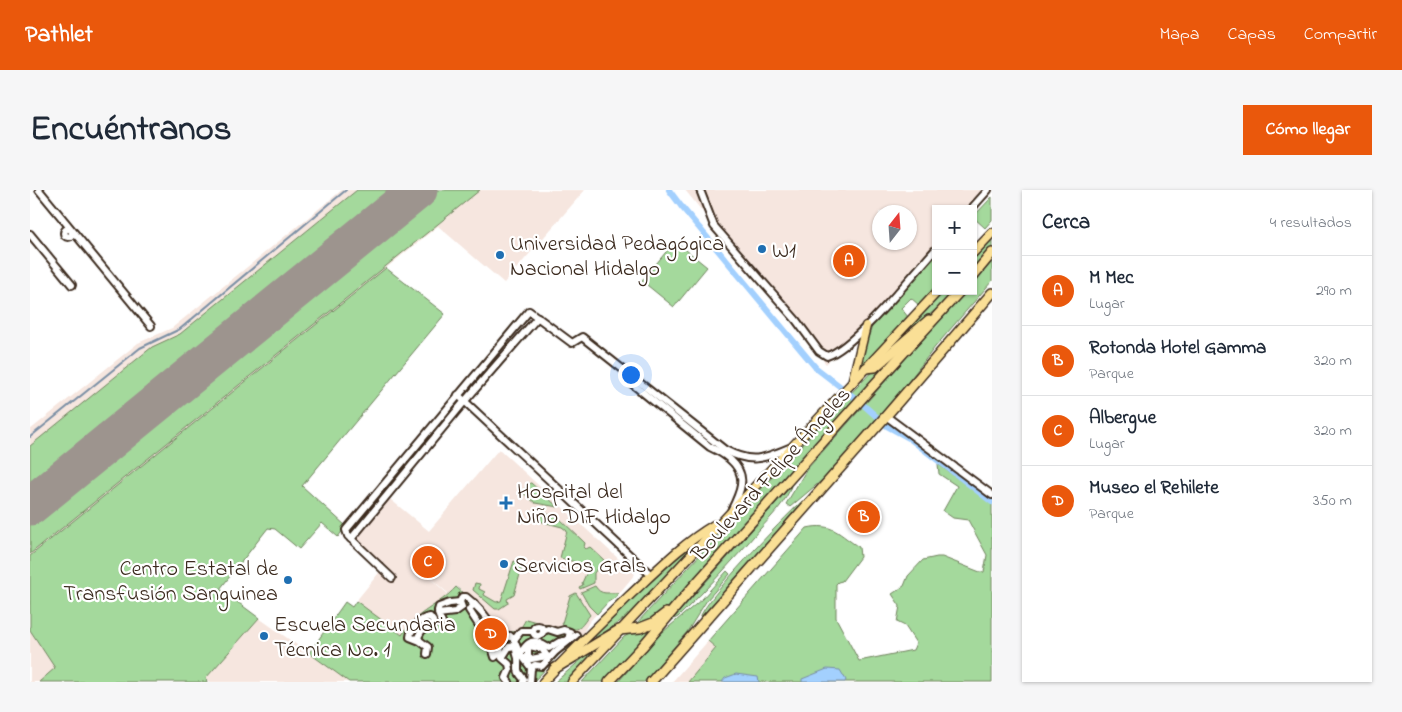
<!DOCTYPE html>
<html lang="es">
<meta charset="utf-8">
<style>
:root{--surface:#fff;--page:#f6f6f7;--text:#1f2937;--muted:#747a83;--line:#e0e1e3;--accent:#ea580c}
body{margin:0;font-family:"Indie Flower",sans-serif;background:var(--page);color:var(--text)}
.controls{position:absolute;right:15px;top:15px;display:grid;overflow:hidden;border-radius:0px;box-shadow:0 1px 4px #0004}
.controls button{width:45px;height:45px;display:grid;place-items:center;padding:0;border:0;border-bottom:1px solid var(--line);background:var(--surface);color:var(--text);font:25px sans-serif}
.compass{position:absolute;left:842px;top:15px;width:45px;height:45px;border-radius:50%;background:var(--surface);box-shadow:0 1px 4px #0004;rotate:17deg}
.you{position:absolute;left:600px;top:184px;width:18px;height:18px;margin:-12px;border:4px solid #fff;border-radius:50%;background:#1a73e8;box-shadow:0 0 0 8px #1a73e833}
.badge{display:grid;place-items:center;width:32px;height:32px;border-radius:50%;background:var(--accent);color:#fff;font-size:16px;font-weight:700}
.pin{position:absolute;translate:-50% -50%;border:2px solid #fff;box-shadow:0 1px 5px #0006}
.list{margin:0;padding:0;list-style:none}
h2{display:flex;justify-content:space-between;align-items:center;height:65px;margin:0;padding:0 20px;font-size:21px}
h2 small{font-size:16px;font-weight:400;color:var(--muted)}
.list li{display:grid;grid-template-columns:32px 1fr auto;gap:15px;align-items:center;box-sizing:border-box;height:70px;padding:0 20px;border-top:1px solid var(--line)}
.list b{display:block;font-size:19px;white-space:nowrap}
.list p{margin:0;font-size:16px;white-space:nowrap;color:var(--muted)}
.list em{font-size:16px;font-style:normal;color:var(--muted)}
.map{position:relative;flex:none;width:962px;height:492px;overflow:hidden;border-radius:0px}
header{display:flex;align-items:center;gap:30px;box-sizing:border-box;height:70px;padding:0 25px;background:var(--accent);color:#fff}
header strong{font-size:24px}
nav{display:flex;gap:28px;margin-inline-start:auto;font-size:18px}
.intro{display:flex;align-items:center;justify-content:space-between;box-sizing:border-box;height:120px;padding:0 30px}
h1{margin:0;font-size:35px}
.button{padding:12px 22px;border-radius:0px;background:var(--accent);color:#fff;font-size:18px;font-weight:700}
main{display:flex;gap:30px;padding:0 30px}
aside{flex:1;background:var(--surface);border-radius:0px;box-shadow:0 1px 4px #0004}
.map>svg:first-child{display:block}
.built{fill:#f6e6df;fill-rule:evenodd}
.green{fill:#a4d99c;stroke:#70825d}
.water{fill:#a3d0fe;stroke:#798ea4}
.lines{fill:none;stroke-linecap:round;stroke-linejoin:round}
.stream{stroke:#798ea4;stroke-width:2}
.canal{stroke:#a3d0fe;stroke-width:6}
.runway{stroke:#9d948e;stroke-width:39}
.minor-casing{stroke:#3b2a1e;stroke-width:10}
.major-casing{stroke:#3b2a1e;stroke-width:11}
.highway-casing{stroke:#3b2a1e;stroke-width:12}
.minor{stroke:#fff;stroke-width:6}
.major{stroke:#fadf96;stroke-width:8}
.highway{stroke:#fadf96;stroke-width:9}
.poi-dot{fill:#1f6fb2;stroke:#fff;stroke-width:2}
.labels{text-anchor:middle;stroke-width:4.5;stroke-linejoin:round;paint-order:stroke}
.poi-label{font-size:22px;fill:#3b2a1e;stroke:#fff;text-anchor:start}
.street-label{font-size:22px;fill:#3b2a1e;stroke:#fff}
</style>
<header>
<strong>Pathlet</strong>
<nav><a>Mapa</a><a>Capas</a><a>Compartir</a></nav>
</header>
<div class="intro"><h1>Encuéntranos</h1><a class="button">Cómo llegar</a></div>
<main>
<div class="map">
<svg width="962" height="492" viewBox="0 0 962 492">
<rect width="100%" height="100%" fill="#fff"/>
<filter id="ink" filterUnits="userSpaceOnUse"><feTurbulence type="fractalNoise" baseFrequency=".02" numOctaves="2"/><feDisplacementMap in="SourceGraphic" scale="10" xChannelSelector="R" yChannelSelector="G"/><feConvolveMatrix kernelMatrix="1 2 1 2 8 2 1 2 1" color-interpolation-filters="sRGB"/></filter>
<g filter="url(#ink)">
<g class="built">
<path d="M312 0H555L474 93 408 36 0 366V240L108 153 142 138Z"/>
<path d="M655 0H958L941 19H906V59L836 136 796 174ZM849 22H879V52H849Z"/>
<path d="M469 259 605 384 586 407 578 412 559 432 552 445 497 429 490 439 487 441H477L427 397 419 404 385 375 419 405 388 426 376 438 372 446 326 411 352 379 320 349 355 305 399 341Z"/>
<path d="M229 428 319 492H179L176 488Z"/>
<path d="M0 440 26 478 9 492H0Z"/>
<path d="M678 451 686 458 658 492H642Z"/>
</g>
<g class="green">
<path d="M327 0H370L0 301V256L122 157 150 144Z"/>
<path d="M406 0H450L0 364V331Z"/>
<path d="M962 7V30L955 38 943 27Z"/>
<path d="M962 47V59L943 80V68Z"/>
<path d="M645 51 677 77 644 117 612 91Z"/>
<path d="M906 63V98L890 116 881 108 871 118 878 127 825 185 844 131Z"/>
<path d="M962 72V91L905 157 872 200 797 286 760 317 756 314 777 279 936 101H943V93Z"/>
<path d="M356 78 415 124 272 296 316 336 308 347 292 333 269 359 245 339 238 338 190 399 229 428 176 488 177 492H9L25 478 0 440V366Z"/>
<path d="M912 101H924L916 111 882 139 880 137Z"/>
<path d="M881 148 639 417C629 426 618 431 605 435L785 241 850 173Z"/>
<path d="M908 274 962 314V492H658L686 458 678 451 777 338C803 332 809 345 829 357L830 367 812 391 808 392 806 394V428L829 471 883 460 886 453 875 436 867 432 870 416 862 404 874 396 878 386 893 370 907 367H912L950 382H954L957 365 938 330 923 328 913 321 927 296 909 284Z"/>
<path d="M500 293H501L528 317 505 313 492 302Z"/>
<path d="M761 296C757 311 741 327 730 339 704 370 677 399 648 427L642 430Z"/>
<path d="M771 312 772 313 670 428C674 410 753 329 771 312Z"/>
<path d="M512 322 529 328 555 353 554 357 556 359 560 357 574 370 564 383V393L550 399 549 397 553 395 552 393 556 384C553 372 541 371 530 368L537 341 532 337 509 331Z"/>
<path d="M671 347 673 349 602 423 566 448 565 446 616 396Z"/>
<path d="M484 371 493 374 484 405 477 409 478 413 469 419H465L443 400 445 393 450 394 449 399 455 402 454 405 466 412 471 411Z"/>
<path d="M697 381 700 384 677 410 657 442 614 492H588L627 447 672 409Z"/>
<path d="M565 396C571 406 578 402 588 403L586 407 578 412 567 424 559 416 551 402Z"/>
<path d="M426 397 477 441C488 444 491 438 496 429L552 445 543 455 532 462 503 492H319L279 463 315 412 322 417 326 411 372 445C387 420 408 417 426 397Z"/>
<path d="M546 403 560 425C549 438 551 442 534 437L532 433 540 406Z"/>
<path d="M628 433 576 492H552L594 447 603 442Z"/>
<path d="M566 457 569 460 539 492H525Z"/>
</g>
<g class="water">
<path d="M797 479 810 480 816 490 815 492H772V489Z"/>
<path d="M706 484 728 487 729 492H692L695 488Z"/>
</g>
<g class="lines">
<path class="stream" d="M0 247 110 158 150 139 316 0"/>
<path class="canal" d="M639 0 651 16 786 178 829 211 857 236 879 248 962 312"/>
<path class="runway" d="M0 316 388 0"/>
<defs>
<g id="minor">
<path d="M9 0 121 136"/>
<path d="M670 0 684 36 766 130 789 161 797 166C825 157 883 84 906 59"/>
<path d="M941 19 958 0"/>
<circle cx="38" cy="43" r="4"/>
<path d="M0 44 42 95"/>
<path d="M603 188 600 192 680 257C695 264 714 276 711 295 710 303 705 313 701 321"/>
<path d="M428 205 621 385"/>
<path d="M856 226 962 305"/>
<path d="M321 349 434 212 508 127"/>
<path d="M362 388 318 346 316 340 499 121 542 153 552 147 695 260C721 274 733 269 759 258"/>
<path d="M430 412 432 407H436C444 413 462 430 461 440L456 446"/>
<path d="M444 413 439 420 456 446 468 447 471 443 483 448 489 462 501 478"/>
<path d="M408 424 425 422 432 417 430 412 420 413 409 417C406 423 410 428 412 433"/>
<circle cx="508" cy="441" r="5"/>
<path d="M484 450 491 441H503"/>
<path d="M390 451 380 447C381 437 391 428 400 427L403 431V435L392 440 388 447 390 451 398 457 397 464"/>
<path d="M470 458 471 462 465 467 461 454 463 451 469 452 480 446"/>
<path d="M486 459C486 462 487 465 488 468 489 479 485 480 494 489L493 492"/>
<path d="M490 464C495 456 501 447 511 454 514 455 516 457 519 458L529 452 538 450 540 442 534 440 527 442 518 439 513 441"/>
<path d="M496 470 517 466 512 459 500 456 498 458V469"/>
<path d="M479 492 476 488 480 479 479 474 472 468 479 457 486 456"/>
<path d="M500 492 501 478 505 475 512 476 525 462 546 445"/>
</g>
<g id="major">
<path d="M943 63 962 43"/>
<path d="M822 193 836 136"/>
<path d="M513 492C541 462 570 434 599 406 626 381 652 354 684 335"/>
<path d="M542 492 908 101"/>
</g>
<g id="highway">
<path d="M943 86 962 63"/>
<path d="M836 178 845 177 899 130"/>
<path d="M524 479 589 440 610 438 623 433 636 423"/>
<path d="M579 492 612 457 663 397 833 207 930 101"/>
<path d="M621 492 856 226 962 103"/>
</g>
</defs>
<use href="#minor" class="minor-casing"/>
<use href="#major" class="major-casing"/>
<use href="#highway" class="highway-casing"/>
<use href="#minor" class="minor"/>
<use href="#major" class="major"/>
<use href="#highway" class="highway"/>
</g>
</g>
<g class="poi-dot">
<circle cx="732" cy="59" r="5"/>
<circle cx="470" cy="65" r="5"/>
<path d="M473.5 305.5h5v5h5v5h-5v5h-5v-5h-5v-5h5z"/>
<circle cx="474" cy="374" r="5"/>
<circle cx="258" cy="390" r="5"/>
<circle cx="234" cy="446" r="5"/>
</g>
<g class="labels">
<g class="poi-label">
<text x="480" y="60">Universidad Pedagógica<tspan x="480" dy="25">Nacional Hidalgo</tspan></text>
<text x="742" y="67">W1</text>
<text x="487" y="308">Hospital del<tspan x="487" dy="25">Niño DIF Hidalgo</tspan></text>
<text x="484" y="382">Servicios Grals</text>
<text x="248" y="385" text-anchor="end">Centro Estatal de<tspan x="248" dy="25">Transfusión Sanguinea</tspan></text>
<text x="244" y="441">Escuela Secundaria<tspan x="244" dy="25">Técnica No. 1</tspan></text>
</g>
<g class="street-label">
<text transform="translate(740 283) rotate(-48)" y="8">Boulevard Felipe Ángeles</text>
</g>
</g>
</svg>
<div class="controls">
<button>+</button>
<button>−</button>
</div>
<svg class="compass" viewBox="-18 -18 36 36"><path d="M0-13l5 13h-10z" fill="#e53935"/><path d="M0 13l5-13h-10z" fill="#747a83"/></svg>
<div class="you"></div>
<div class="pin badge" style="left:819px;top:71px">A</div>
<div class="pin badge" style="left:834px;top:327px">B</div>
<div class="pin badge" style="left:398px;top:372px">C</div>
<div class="pin badge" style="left:461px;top:444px">D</div>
</div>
<aside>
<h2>Cerca<small>4 resultados</small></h2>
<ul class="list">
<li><span class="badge">A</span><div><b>M Mec</b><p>Lugar</p></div><em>290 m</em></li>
<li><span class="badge">B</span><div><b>Rotonda Hotel Gamma</b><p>Parque</p></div><em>320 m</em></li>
<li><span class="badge">C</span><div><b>Albergue</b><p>Lugar</p></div><em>320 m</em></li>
<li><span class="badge">D</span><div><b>Museo el Rehilete</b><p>Parque</p></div><em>350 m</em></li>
</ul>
</aside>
</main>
